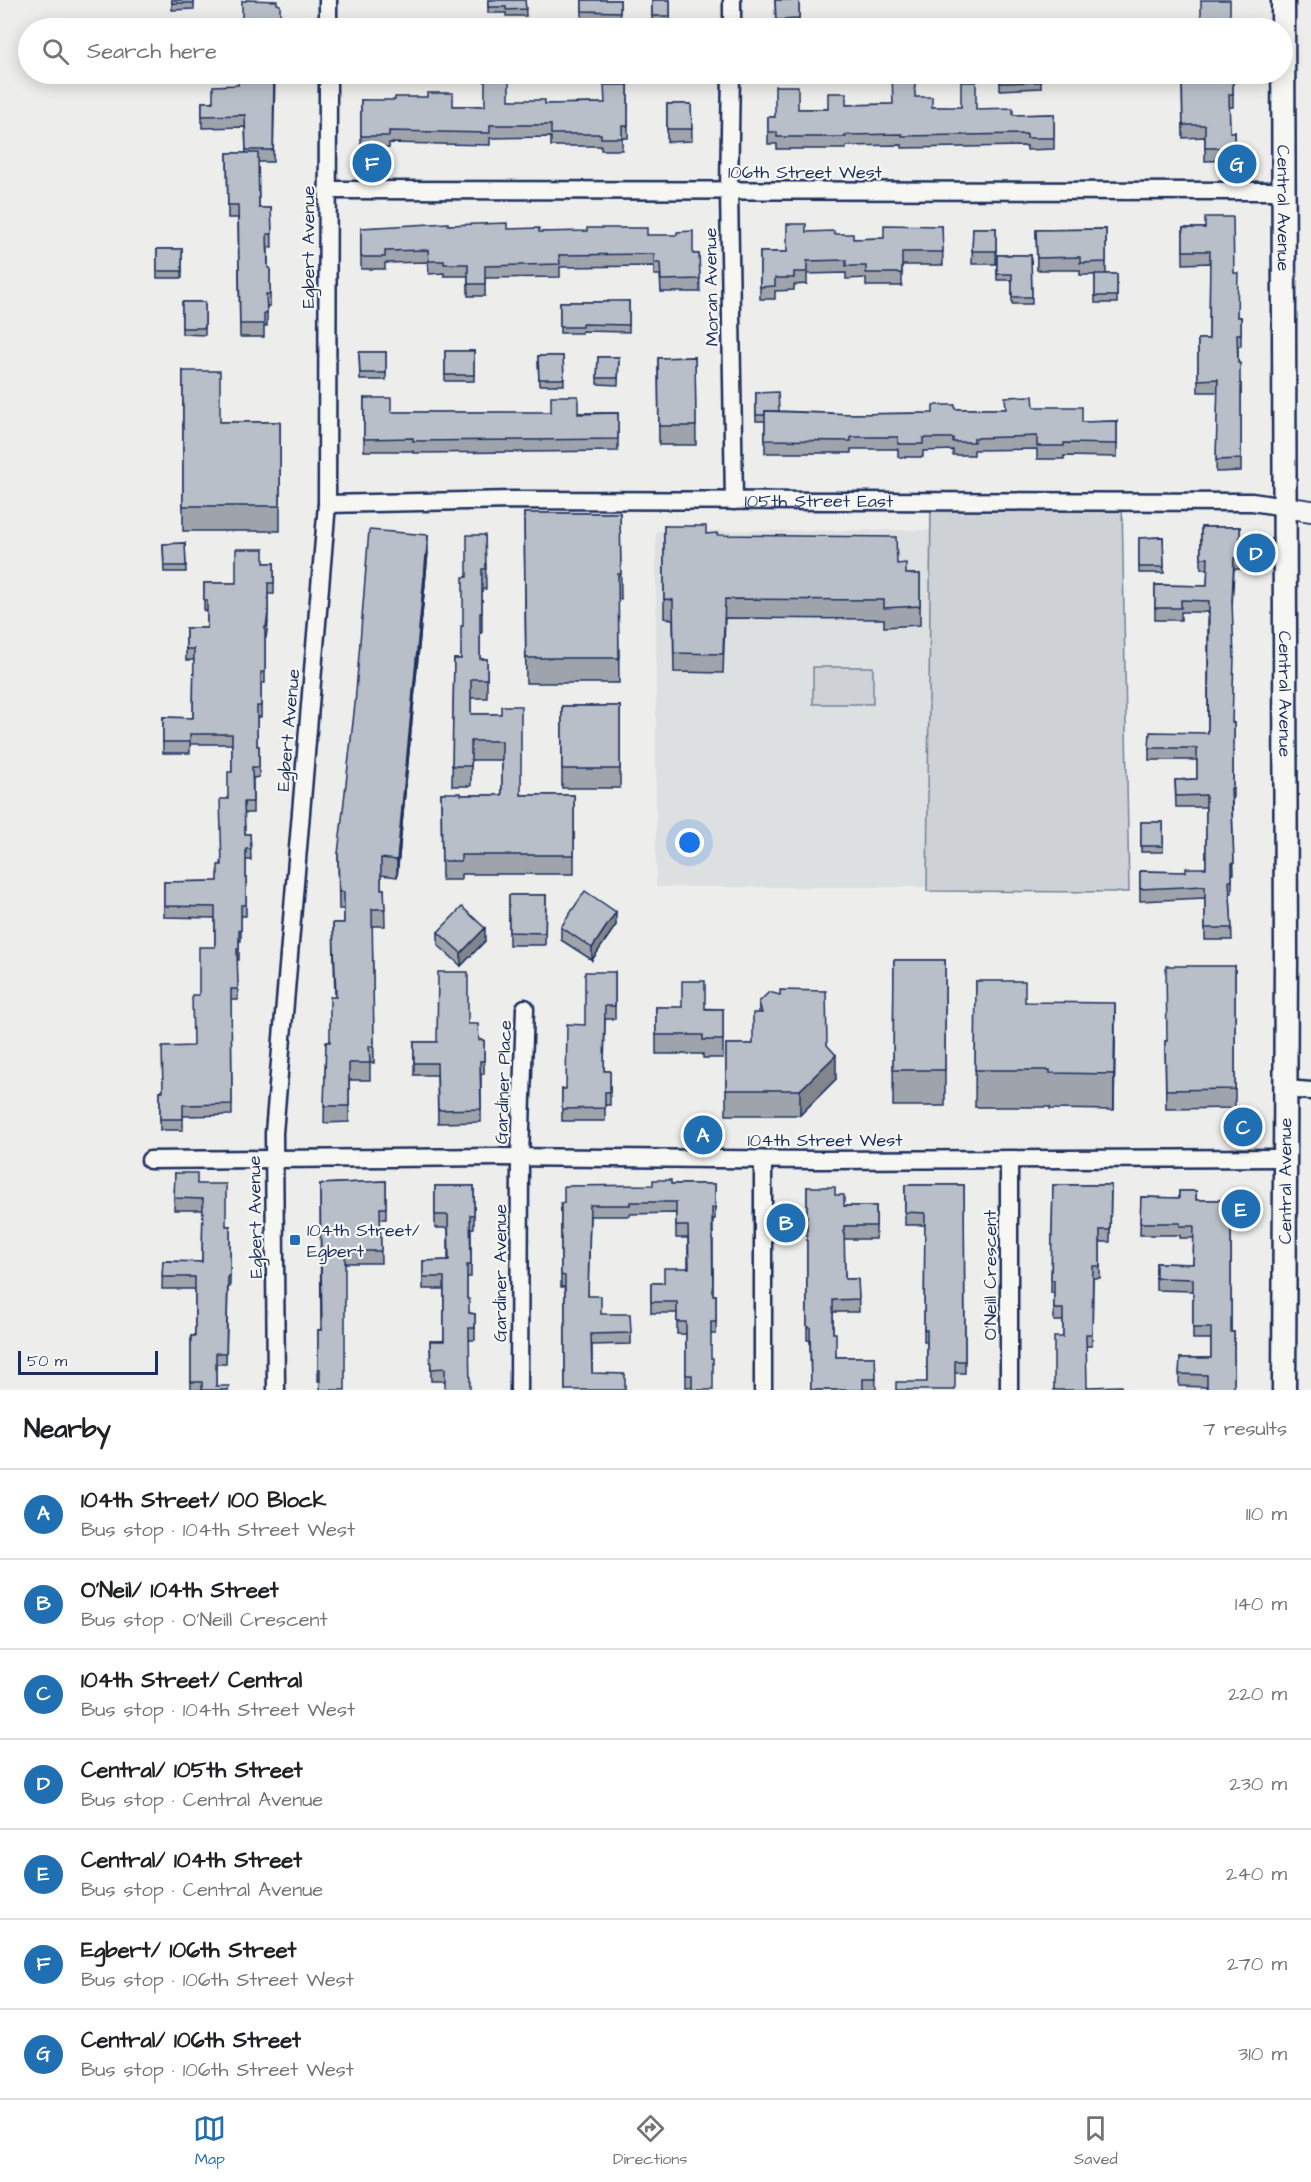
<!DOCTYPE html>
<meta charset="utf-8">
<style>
:root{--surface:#fff;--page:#f2f2f2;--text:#202124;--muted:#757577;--line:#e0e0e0;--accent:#1f6fb2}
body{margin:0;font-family:"Architects Daughter",sans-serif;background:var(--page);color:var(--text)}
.scale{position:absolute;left:18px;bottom:15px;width:140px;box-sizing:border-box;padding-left:6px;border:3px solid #1b2f5e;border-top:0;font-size:16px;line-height:21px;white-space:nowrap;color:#1b2f5e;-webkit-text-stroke:4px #f6f6f2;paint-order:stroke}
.you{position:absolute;left:690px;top:843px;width:21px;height:21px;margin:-15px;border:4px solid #fff;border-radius:50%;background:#1a73e8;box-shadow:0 0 0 9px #1a73e833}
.badge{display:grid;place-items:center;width:39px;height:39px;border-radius:50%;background:var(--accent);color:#fff;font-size:20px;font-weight:700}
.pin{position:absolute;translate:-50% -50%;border:3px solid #fff;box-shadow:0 2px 6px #0006}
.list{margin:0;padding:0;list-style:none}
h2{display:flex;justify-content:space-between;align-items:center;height:78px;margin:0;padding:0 24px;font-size:26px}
h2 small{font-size:20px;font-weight:400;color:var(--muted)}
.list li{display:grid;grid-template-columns:39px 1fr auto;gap:18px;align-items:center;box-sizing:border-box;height:90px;padding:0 24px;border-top:2px solid var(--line)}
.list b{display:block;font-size:22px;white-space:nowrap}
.list p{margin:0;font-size:20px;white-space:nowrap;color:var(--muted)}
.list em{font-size:20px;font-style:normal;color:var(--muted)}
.icon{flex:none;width:33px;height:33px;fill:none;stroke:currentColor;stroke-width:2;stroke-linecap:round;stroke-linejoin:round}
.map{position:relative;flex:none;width:1311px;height:1390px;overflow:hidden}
.search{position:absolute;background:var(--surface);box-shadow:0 3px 15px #0003;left:18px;right:18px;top:18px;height:66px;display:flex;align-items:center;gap:15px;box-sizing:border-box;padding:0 21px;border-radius:33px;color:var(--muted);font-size:22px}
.sheet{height:708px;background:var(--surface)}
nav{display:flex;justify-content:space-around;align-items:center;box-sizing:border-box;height:84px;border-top:2px solid var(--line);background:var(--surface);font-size:16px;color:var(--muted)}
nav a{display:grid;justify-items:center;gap:3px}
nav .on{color:var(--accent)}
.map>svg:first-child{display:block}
.built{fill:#dde0e1}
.green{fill:#ced2d7;stroke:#74809a;stroke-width:1.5}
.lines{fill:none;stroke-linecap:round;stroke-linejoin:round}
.minor-casing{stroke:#1b2f5e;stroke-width:21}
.tertiary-casing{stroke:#1b2f5e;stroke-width:24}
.secondary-casing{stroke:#1b2f5e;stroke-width:27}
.minor{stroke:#f6f6f2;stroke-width:16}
.tertiary{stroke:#f6f6f2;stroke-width:20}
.secondary{stroke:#f6f6f2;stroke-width:22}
.wall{fill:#9fa4ac;stroke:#1b2f5e;stroke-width:1.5}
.shaded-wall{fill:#82868c;stroke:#1b2f5e;stroke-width:1.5}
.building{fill:#b9bfc8;stroke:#1b2f5e;stroke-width:1.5}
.poi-dot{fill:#1f6fb2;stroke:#f6f6f2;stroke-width:2}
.labels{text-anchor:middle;stroke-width:4.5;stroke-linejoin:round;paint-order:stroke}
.street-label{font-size:18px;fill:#1b2f5e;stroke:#f6f6f2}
.poi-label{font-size:18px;fill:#1b2f5e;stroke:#f6f6f2;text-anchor:start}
</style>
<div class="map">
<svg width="1311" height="1390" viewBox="0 0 1311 1390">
<rect width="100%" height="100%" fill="#edeeec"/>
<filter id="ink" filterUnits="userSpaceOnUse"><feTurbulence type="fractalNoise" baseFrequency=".0167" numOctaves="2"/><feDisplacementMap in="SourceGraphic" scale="12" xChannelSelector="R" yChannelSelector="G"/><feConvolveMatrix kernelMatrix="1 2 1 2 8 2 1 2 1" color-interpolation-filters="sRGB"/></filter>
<g filter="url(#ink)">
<path class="built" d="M932 530V887H656V531Z"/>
<g class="green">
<path d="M931 501 1122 502 1129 892 927 891Z"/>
<rect x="813" y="667" width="60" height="37"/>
</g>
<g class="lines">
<defs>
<g id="minor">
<path d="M328 0V28"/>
<path d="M732 0V28"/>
<path d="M731 74 729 191 734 501"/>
<path d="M327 190 1282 191"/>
<path id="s1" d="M327 504 512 500 1252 502 1284 507"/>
<path d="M1286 1089 1311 1091"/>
<path d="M150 1160 499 1157 819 1160 1285 1158"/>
<path d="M1009 1160V1390"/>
<path d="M276 1390 274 1133 327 504 328 74"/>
<path d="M519 1390 520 1157 525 1008"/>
<path d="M763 1390V1160"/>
</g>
<path id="tertiary" d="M1284 507 1311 511"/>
<g id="secondary">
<path id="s2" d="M1283 0 1286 957 1284 1390"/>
</g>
</defs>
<use href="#minor" class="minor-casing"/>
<use href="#tertiary" class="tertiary-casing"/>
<use href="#secondary" class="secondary-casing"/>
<use href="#minor" class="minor"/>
<use href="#tertiary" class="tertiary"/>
<use href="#secondary" class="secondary"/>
</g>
<g class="wall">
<path d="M172 0H194V9L172 10Z"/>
<path d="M488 0H525L526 16H506V13H488Z"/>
<path d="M582 0H620V23L582 22Z"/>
<rect x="652" y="0" width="18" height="22"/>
<path d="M775 0H799V25L776 26Z"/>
<path d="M275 74 273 162H258L259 208H271L272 247H268V268H270V306H267V326H264V337H240L238 218H228L227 153H246L245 127 202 128V102H213L238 85Z"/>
<rect x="401" y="74" width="37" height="5"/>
<path d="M1000 74H1041V88L1000 90Z"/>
<path d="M1139 74H1161V80L1139 79Z"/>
<path d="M1233 74V107H1229L1230 132H1235V160L1205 161V137L1183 138 1182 78H1200Z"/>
<path d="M628 85V138H622V150H601V146H551V137L490 138V145L389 143V148H361V100L453 106H485L509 100 545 104 604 103Z"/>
<path d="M915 97 932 107 976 109 1013 115 1054 114V149L1027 150V146L902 148V145L846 146V149H777V144H768V117H775L798 109H828L846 105 893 104Z"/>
<path d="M667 104H691L692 141 667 142Z"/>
<path d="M448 225 539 232 647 235 693 254H699L700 292H661L660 275H654V266L560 267V277L485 278V296H468V276H444V273L429 274 428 262 385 263V269H361V228Z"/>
<path d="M942 226 943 265H902V286H866V278L846 279V273L807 274V284L794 285V290L775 291V299H760V252H787L806 232 834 234 853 239 884 238Z"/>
<path d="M973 228H996V264H972Z"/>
<path d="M1183 228H1205L1234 273 1237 317H1241V346H1238V363L1240 384H1241V471L1216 472 1218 392H1198V339H1209L1210 263 1183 264Z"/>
<path d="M1106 229V274H1117V303H1095V275H1080V270H1037L1036 230Z"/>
<rect x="157" y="249" width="25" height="29"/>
<path d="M997 255H1031L1032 304H1012V280H997Z"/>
<path d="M629 301V332L582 331V333H560V302H608Z"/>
<path d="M182 302H205V335L182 334Z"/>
<rect x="445" y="351" width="29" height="30"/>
<path d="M359 352H386V380H360Z"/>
<path d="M538 356H563L564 385H539Z"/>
<path d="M598 357H619L618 385 597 384Z"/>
<path d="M695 357 696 445H659L658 358Z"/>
<path d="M183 371 220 422H280V531H183Z"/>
<path d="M756 393 779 411 851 414 933 413 955 409H1005L1034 407 1082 422 1117 421V457L1064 456V459H1037V449L974 450V455H953V450L923 451V457H898V449H851V453H765V421H756Z"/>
<path d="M364 398 391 412 618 413V451L413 453V451H364Z"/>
<path d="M524 513H620L621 599H618L619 683H526Z"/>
<path d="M664 526 706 534 897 564 906 574H920V625L884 627V619L725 618 723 673 674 672 673 619 664 618Z"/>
<path d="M1201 527H1240V569H1234L1232 608V723H1234V752H1233V799H1232L1234 874H1232V893H1230L1232 940H1205V898L1140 901V871L1186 872 1206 868V807H1176L1175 780 1197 779V760H1149V748L1208 733V612H1181V620H1155V585L1207 586 1208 569H1201Z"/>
<path d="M485 535 486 589H482V633H480V659H487V698H471V714H501L521 795H574V874H461V880H442L441 793 461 795H502V760H471V786H452L454 659H461L467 577Z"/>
<path d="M1163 537 1164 573H1139V538Z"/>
<path d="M185 543 186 572H164L163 544Z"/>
<path d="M428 552 397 877 381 875V889H384L385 926H372L374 1063H370V1080H349V1122L324 1123 326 1042H330L335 997 333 923H344V909H339L338 854Z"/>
<path d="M264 563H274V594H268V624L266 638H265V683H261V717H257V746H259V777L253 778V813H244L245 834H250L251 860H246V916H241V941H239V960H237L238 1000H231L232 1115 183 1116V1130H160V1091H163L193 1046 199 995 215 947V918L164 917V882L218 881 221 865 228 799 232 772V744H190V753H163V717L193 718 194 660H186V628H207V611H204V583H236Z"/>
<rect x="562" y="706" width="58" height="82"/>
<rect x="1141" y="822" width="22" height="30"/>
<path d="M509 895H546L545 945H509Z"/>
<path d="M616 925 592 960 561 940V927Z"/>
<path d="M438 932 485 941 461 966 438 945Z"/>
<path d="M894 960H945V1106H893Z"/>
<path d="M1235 966V1108L1166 1109 1165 1041H1167Z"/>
<path d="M615 972V1019H605L604 1071H610V1105H605V1121H562V1089H566L585 1025Z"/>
<path d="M976 981 1115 1040 1114 1110 1050 1109V1107H975Z"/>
<path d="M759 1002 827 1045 836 1079 800 1115H726V1044H753L759 1013Z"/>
<path d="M656 1007 723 1009V1058H703V1054H656Z"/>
<path d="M468 1024 479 1040H484V1074H481V1122L438 1123 437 1075H414V1042H437Z"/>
<path d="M175 1173 197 1184 226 1226H230V1287H228L226 1364H216V1386L229 1390H191V1336H195V1289H162L163 1261 202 1262 203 1210H174Z"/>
<path d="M386 1181V1219H380L381 1263H345L320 1381H318V1330H321L320 1184Z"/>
<path d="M671 1184H715V1219H713V1295H716V1334H711L692 1387H686V1334H677V1313H651V1283H664L688 1268V1238H676V1213L630 1214V1216H590L588 1296 601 1314 631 1333V1344L592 1345V1373L565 1390V1287H561V1203Z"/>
<path d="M905 1185H964L965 1373H955L927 1382V1342H924L925 1225H905Z"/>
<path d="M1053 1185H1111L1110 1242H1100V1278H1093L1092 1346H1086L1054 1390 1063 1337V1321H1054V1293H1051Z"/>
<path d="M435 1186H474V1228H471V1277H467V1299L469 1313 475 1314V1340H470L445 1381H431L430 1341H444V1289H423V1261L448 1260V1228H435Z"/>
<path d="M807 1187 844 1206H876V1239H844L845 1279H858L859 1312H833V1333L836 1357H875L876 1390H811L810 1340H807Z"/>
<path d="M1179 1191H1196V1200H1231V1332H1234V1390H1207V1387L1179 1386 1180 1358H1211V1339H1193V1291L1156 1290V1263L1193 1264 1194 1238H1180V1235H1140L1141 1197 1179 1198Z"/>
</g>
<g class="shaded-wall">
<path d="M428 535V552L397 877V860Z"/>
<path d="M616 912V925L592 960V948Z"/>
<path d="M485 928V941L461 966V953Z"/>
<path d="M1115 1003V1040L1114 1110V1074Z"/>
<path d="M836 1055V1079L800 1115V1090Z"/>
</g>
<g class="building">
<rect x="172" y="0" width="22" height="3"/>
<path d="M246 0 277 1V4L280 5V20H283V28H242V1H246Z"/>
<path d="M488 0H525L526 9 506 10V7H488Z"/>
<path d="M582 0H620V12L582 11Z"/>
<rect x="652" y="0" width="18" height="16"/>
<path d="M775 0H799V19L776 20Z"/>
<rect x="1201" y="0" width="29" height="28"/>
<path d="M238 74H274L273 150H246L245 115 202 116V102H213V86L238 85Z"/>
<path d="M892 74H915V97H932V107H961V82H976V109L1013 108V115L1054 114V138H1027V134L902 136V134L846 135V137H777V132H768V117H775V86H798V109H828V93H846V105L893 104Z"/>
<path d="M1000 74H1041V82L1000 83Z"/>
<path d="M1200 74H1233V94H1229L1230 132H1235V148H1205V125H1183L1182 78H1200Z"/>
<path d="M509 78V100H545V104L605 103 604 85H628V126H622V138H601V134H551V125H490V133L389 131V136H361V100H395V97H427V93H453V106H485V79Z"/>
<path d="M667 104H691L692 129H667Z"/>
<path d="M227 153H258L259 208H271L272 234H267L268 268H270V294H266L267 313H264V324H240L238 205H228Z"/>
<path d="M1205 217H1233L1234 273H1238L1237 317H1241V334H1237L1238 363H1240V384H1241V459L1216 460 1218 379 1198 380V339H1209L1210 251H1183V228H1205Z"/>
<path d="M448 223V225L507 223V229L539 228V232L587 231V228H647V235H677V232L693 231V254H699L700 279 661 280 660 263H654V254L559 255 560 264 485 266V284H468V264H444V261H429L428 250 385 251V257H361V228Z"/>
<path d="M787 224H806V232L834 231V234H853V239L884 238V225L942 226 943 252H902V273H866V266H846V260L807 261V272H794V278H775V286L760 287V252H787Z"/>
<path d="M973 228H996V251H972Z"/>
<path d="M1106 229V262L1080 263V257L1037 258 1036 230Z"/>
<rect x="157" y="249" width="25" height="22"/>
<path d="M997 255H1031L1032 297H1012V274H997Z"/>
<rect x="1095" y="274" width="22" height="22"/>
<path d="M608 301H629V325L582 324V327H560V302H608Z"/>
<rect x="182" y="302" width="23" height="26"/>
<rect x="445" y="351" width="29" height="24"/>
<path d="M359 352H386V373H360Z"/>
<path d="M538 356H563L564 379H539Z"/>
<path d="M598 357H619L618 378H597Z"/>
<path d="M695 357 696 426H659L658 358Z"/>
<path d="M183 371H220V422H280V506H183Z"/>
<path d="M778 392 779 411H765V415H756V393Z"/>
<path d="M551 396H578V414L618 413V439L413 441V438L364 439V398H391V412H551Z"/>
<path d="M1033 396 1034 407H1082V422L1117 421V444L1064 443V446H1037V436L974 438V442H953V438H923V444H898V437H851V441L765 440V411L851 414 933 413V405H955V409H1006L1005 397Z"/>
<path d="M524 513H620L621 574H618L619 658H526Z"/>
<path d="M664 526H706V534L717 533V535L896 537 897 564 906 563V574H920V606L884 608V600L725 599 723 654 674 653 673 600 664 599Z"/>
<path d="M1201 527H1240V558H1234L1232 601 1234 657 1232 723H1234V741H1233V788H1231L1234 863H1232V881H1229L1232 928H1205V886L1140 889V871L1186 872V868H1206V795L1176 796 1175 780 1197 779V748H1149L1150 732 1208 733 1209 601 1181 600V608H1155V585L1207 586 1208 558H1201Z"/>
<path d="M369 530 428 535 397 860 381 858V889H384L385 909H372L374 1046H369L370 1063H349V1106H324L326 1042H330V997H336L333 923H344V892H339L338 854 355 704Z"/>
<path d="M467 535H485L486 569H482V613H480V659H487V679H471V714H501V706H521V795H574V855H461V861H442L441 793H461V795H502V741H471V766H452L454 659H461V626H463V577H467Z"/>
<path d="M1163 537 1164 567H1139V538Z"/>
<path d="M185 543 186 566H164L163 544Z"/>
<path d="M236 549H264V563H274V583H268V613L266 627H265V672H261V706H257V746H259V767H252L253 802H244L245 834H250L251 849H246V905H241V930H239V949H237L238 989H231L232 1104 183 1105V1119H160V1091H163L162 1047 193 1046 192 995H199V947H215V907L164 906V882L218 881V865H222L220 799H228V772H232V734H190V742H163V717L193 718 194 649H186V628H207V600H204V583H236Z"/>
<rect x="562" y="706" width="58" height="63"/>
<rect x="1141" y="822" width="22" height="24"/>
<path d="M585 891 616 912 592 948 561 927Z"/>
<path d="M509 895H546L545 933 509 932Z"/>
<path d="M462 907 485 928 461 953 438 932Z"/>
<path d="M894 960H945V1070H893Z"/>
<path d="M1166 966H1235V1089L1166 1090 1165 1041H1167Z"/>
<path d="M438 972H468V1024H478L479 1040H484V1061H480L481 1109 438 1110 437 1063H414V1042H437Z"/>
<path d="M585 972H615V1006H605L604 1071H610V1092H605V1108L562 1109V1089H566L567 1024 585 1025Z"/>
<path d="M682 981H705V1009H723V1040H703V1035H656V1007H682Z"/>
<path d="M976 981H1025V1002L1115 1003 1114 1074 1050 1073V1070H975Z"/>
<path d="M780 990 826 991 827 1045 836 1055 800 1090H726V1044H753V1013H762L759 1002 769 992 780 995Z"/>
<path d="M175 1173H197V1184H226V1226H230V1276H228L226 1353H216V1386H229L228 1390H202V1382H191V1336H195V1277H162L163 1261 202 1262 203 1199 174 1198Z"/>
<path d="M653 1180H671V1184H715V1208H712L713 1295H716V1322H711V1358H713V1390H692V1375H686V1322H677V1302H651V1283H664V1268H689L688 1226H676V1202H630V1205H590L588 1296H601V1314H630L631 1333 591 1334 592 1373 625 1374V1390H565V1276L561 1275V1203H564V1186L653 1185Z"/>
<path d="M386 1181V1208H380L381 1251H345V1390H320V1369H318V1330H322L320 1184Z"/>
<path d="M905 1185H964L965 1361H955V1390H896V1382H927V1330H924L925 1213 905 1212Z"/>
<path d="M1053 1185H1111L1110 1230H1100V1266H1093L1092 1334H1086L1087 1387 1121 1386 1122 1390H1054V1337H1063V1309H1054V1280H1051Z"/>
<path d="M435 1186H474V1215H470L471 1265H467V1299H469V1313L475 1314V1328H469L470 1390H445V1368L431 1369 430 1341H444V1277H423V1261L449 1260 448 1215H435Z"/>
<path d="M807 1187H835V1195H844V1206H876V1226H844L845 1279H858L859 1299 833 1300V1333H836V1357H875L876 1379H863V1390H811L810 1327H807Z"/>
<path d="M1179 1191H1196V1200H1231V1332H1234V1390H1207V1375L1179 1374 1180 1358H1211V1328H1193V1279L1156 1278V1263L1193 1264 1194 1226H1180V1223H1140L1141 1197 1179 1198Z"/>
</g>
</g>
<rect class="poi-dot" x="289" y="1234" width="12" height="12" rx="3"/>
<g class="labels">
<g class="street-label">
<text x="805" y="178">106th Street West</text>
<text dy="6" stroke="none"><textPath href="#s2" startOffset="208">Central Avenue</textPath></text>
<text transform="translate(308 247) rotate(-90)" y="6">Egbert Avenue</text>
<text transform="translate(711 287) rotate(-91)" y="6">Moran Avenue</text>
<text dy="6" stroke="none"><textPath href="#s1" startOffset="492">105th Street East</textPath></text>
<text dy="6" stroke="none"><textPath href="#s2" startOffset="694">Central Avenue</textPath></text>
<text transform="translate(288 730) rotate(-85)" y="6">Egbert Avenue</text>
<text transform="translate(503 1082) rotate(-88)" y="6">Gardiner Place</text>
<text x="825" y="1146">104th Street West</text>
<text transform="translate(1285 1181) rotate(-90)" y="6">Central Avenue</text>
<text transform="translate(255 1217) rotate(-91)" y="6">Egbert Avenue</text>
<text transform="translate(500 1273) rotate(-90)" y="6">Gardiner Avenue</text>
<text transform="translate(990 1275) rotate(-90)" y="6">O'Neill Crescent</text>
</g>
<g class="poi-label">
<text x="307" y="1236">104th Street/<tspan x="307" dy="21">Egbert</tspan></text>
</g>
</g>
</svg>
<div class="scale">50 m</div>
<div class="you"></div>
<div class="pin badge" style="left:703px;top:1135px">A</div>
<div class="pin badge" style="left:786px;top:1223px">B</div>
<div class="pin badge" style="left:1243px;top:1127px">C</div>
<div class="pin badge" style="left:1256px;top:553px">D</div>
<div class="pin badge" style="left:1241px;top:1209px">E</div>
<div class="pin badge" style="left:372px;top:163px">F</div>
<div class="pin badge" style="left:1237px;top:164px">G</div>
<div class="search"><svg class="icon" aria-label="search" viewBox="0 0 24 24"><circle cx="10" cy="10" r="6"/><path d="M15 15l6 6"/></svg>Search here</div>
</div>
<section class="sheet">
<h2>Nearby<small>7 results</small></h2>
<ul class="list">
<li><span class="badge">A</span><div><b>104th Street/ 100 Block</b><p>Bus stop · 104th Street West</p></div><em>110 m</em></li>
<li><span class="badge">B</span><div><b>O'Neil/ 104th Street</b><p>Bus stop · O'Neill Crescent</p></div><em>140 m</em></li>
<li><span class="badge">C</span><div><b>104th Street/ Central</b><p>Bus stop · 104th Street West</p></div><em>220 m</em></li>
<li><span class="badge">D</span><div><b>Central/ 105th Street</b><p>Bus stop · Central Avenue</p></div><em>230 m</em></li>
<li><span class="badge">E</span><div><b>Central/ 104th Street</b><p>Bus stop · Central Avenue</p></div><em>240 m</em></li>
<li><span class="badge">F</span><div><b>Egbert/ 106th Street</b><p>Bus stop · 106th Street West</p></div><em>270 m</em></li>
<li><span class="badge">G</span><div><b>Central/ 106th Street</b><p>Bus stop · 106th Street West</p></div><em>310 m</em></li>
</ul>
</section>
<nav>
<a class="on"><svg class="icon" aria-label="map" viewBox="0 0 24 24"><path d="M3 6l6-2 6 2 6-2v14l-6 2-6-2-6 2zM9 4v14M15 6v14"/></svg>Map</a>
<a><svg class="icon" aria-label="directions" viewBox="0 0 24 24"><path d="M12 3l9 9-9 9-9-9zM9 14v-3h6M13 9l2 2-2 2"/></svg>Directions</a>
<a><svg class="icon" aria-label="saved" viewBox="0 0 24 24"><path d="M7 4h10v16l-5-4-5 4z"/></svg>Saved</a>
</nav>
